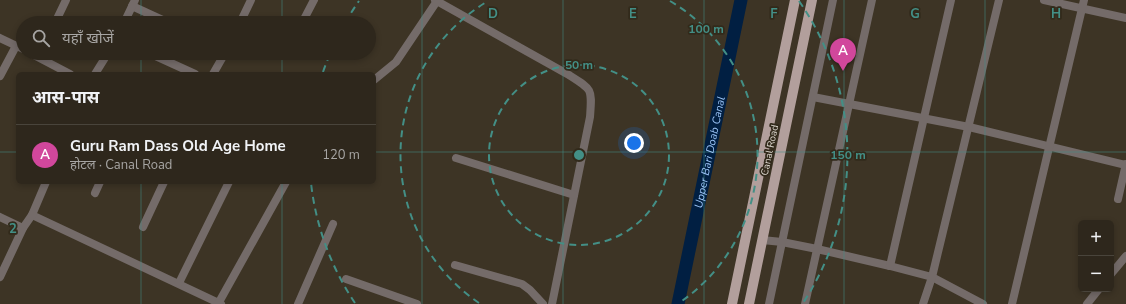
<!DOCTYPE html>
<html lang="hi">
<meta charset="utf-8">
<style>
:root{--surface:#2e271c;--page:#362f25;--text:#f1f3f6;--muted:#a7a5a3;--line:#49443b;--accent:#a4b2fc}
body{margin:0;font-family:"Nunito Sans","Noto Sans Devanagari",sans-serif;background:var(--page);color:var(--text)}
.controls{position:absolute;right:12px;bottom:12px;display:grid;overflow:hidden;border-radius:6px;box-shadow:0 2px 6px #0003}
.controls button{width:36px;height:36px;display:grid;place-items:center;padding:0;border:0;border-bottom:1px solid var(--line);background:var(--surface);color:var(--text);font:20px sans-serif}
.you{position:absolute;left:634px;top:143px;width:14px;height:14px;margin:-10px;border:3px solid #fff;border-radius:50%;background:#1a73e8;box-shadow:0 0 0 6px #1a73e833}
.badge{display:grid;place-items:center;width:26px;height:26px;border-radius:50%;background:var(--accent);color:#fff;font-size:13px;font-weight:700}
.pin{position:absolute;translate:-50% -33px;filter:drop-shadow(0 1px 2px #0008)}
.pin::after{content:'';position:absolute;top:21px;width:14px;height:12px;background:inherit;clip-path:polygon(0 0,100% 0,50% 100%)}
.list{margin:0;padding:0;list-style:none}
h2{display:flex;justify-content:space-between;align-items:center;height:52px;margin:0;padding:0 16px;font-size:17px}
h2 small{font-size:13px;font-weight:400;color:var(--muted)}
.list li{display:grid;grid-template-columns:26px 1fr auto;gap:12px;align-items:center;box-sizing:border-box;height:60px;padding:0 16px;border-top:1px solid var(--line)}
.list b{display:block;font-size:15px;white-space:nowrap}
.list p{margin:0;font-size:13px;white-space:nowrap;color:var(--muted)}
.list em{font-size:13px;font-style:normal;color:var(--muted)}
.icon{flex:none;width:22px;height:22px;fill:none;stroke:currentColor;stroke-width:2;stroke-linecap:round;stroke-linejoin:round}
.map{position:relative;flex:none;width:1126px;height:304px;overflow:hidden}
.search{position:absolute;background:var(--surface);box-shadow:0 2px 6px #0003;left:16px;top:16px;width:360px;height:44px;display:flex;align-items:center;gap:10px;box-sizing:border-box;padding:0 14px;border-radius:22px;color:var(--muted);font-size:15px}
.panel{position:absolute;background:var(--surface);box-shadow:0 2px 6px #0003;left:16px;top:72px;width:360px;height:112px;border-radius:6px}
.map>svg:first-child{display:block}
.lines{fill:none;stroke-linecap:round;stroke-linejoin:round}
.canal{stroke:#011f42;stroke-width:13}
.street{stroke:#746b69;stroke-width:8}
.primary{stroke:#b29f9c;stroke-width:10}
.grid{fill:none;stroke:#438f86;stroke-width:1;stroke-opacity:0.55}
.ring{fill:none;stroke:#438f86;stroke-width:2;stroke-dasharray:7 5}
.labels{text-anchor:middle;stroke-width:3.5;stroke-linejoin:round;paint-order:stroke}
.street-label{font-size:10px;fill:#ded9d0;stroke:#322a1b}
.water-label{font-size:11px;font-style:italic;fill:#9dc6f9;stroke:#322a1b}
.grid-label{font-size:13px;text-anchor:middle;font-weight:bold;fill:#438f86;stroke:#322a1b;stroke-width:3.5;stroke-linejoin:round;paint-order:stroke}
.centre{fill:#438f86;stroke:#322a1b;stroke-width:2}
.ring-label{font-size:12px;text-anchor:middle;font-weight:bold;fill:#438f86;stroke:#322a1b;stroke-width:3.5;stroke-linejoin:round;paint-order:stroke}
</style>
<div class="map">
<svg width="1126" height="304" viewBox="0 0 1126 304">
<rect width="100%" height="100%" fill="#3d3425"/>
<g class="lines">
<path class="canal" id="s1" d="M678 304 741 0"/>
<g class="street">
<path d="M435 0 569 75C593 90 592 89 590 117L552 304"/>
<path d="M1044 0 1126 18"/>
<path d="M132 6 169 23"/>
<path d="M55 23 66 0"/>
<path d="M124 23 135 0"/>
<path d="M240 23 251 0"/>
<path d="M302 23 314 0"/>
<path d="M0 38 23 49"/>
<path d="M30 53 70 74"/>
<path d="M149 53 195 74"/>
<path d="M95 74 108 53"/>
<path d="M213 74 225 53"/>
<path d="M0 76 16 46"/>
<path d="M374 80 396 62 437 1"/>
<path d="M813 97 969 127 1126 165"/>
<path d="M456 158 574 195"/>
<path d="M95 193 100 182"/>
<path d="M1118 199 1126 164"/>
<path d="M32 215 221 304"/>
<path d="M0 217 23 228"/>
<path d="M143 227 164 182"/>
<path d="M762 240 782 242 817 249 890 266 932 277 983 304"/>
<path d="M455 265 522 284 530 290 543 304"/>
<path d="M890 266 951 0"/>
<path d="M1111 274 1126 256"/>
<path d="M0 277 23 228 32 215 46 182"/>
<path d="M346 279 417 304"/>
<path d="M179 283 229 182"/>
<path d="M218 304 286 182"/>
<path d="M298 304 333 224"/>
<path d="M769 304 833 0"/>
<path d="M805 304 872 0"/>
<path d="M923 304 932 277 999 0"/>
<path d="M1012 304 1084 0"/>
<path d="M1087 304 1099 289"/>
</g>
<g class="primary">
<path d="M732 304 795 0"/>
<path d="M749 304 812 0"/>
</g>
</g>
<path class="grid" d="M141 0V23M282 0V23M422 0V304M563 0V304M704 0V304M844 0V304M985 0V304M141 53V74M282 53V74M0 152H18M374 152H1126M141 182V304M282 182V304"/>
<g class="ring">
<circle cx="579" cy="155" r="90"/>
<path d="M479 303A179 179 0 0 1 488 1M670 1A179 179 0 0 1 679 303"/>
<path d="M355 303A269 269 0 0 1 311 183M323 72A269 269 0 0 1 330 54M345 23A269 269 0 0 1 359 1M799 1A269 269 0 0 1 803 303"/>
</g>
<g class="labels">
<g class="street-label">
<text transform="translate(769 150) rotate(-78)" y="4">Canal Road</text>
</g>
<g class="water-label">
<text dy="4" stroke="none"><textPath href="#s1" startOffset="155">Upper Bari Doab Canal</textPath></text>
</g>
</g>
<g class="grid-label">
<text x="493" y="18">D</text>
<text x="633" y="18">E</text>
<text x="774" y="18">F</text>
<text x="915" y="18">G</text>
<text x="1056" y="18">H</text>
<text x="13" y="233">2</text>
</g>
<circle cx="579" cy="155" r="6" class="centre"/>
<g class="ring-label">
<text x="706" y="33">100 m</text>
<text x="579" y="69">50 m</text>
<text x="848" y="159">150 m</text>
</g>
</svg>
<div class="controls">
<button>+</button>
<button>−</button>
</div>
<div class="you"></div>
<div class="pin badge" style="left:843px;top:71px;background:#d1479c">A</div>
<div class="search"><svg class="icon" aria-label="search" viewBox="0 0 24 24"><circle cx="10" cy="10" r="6"/><path d="M15 15l6 6"/></svg>यहाँ खोजें</div>
<section class="panel">
<h2>आस-पास<small></small></h2>
<ul class="list">
<li><span class="badge" style="background:#d1479c">A</span><div><b>Guru Ram Dass Old Age Home</b><p>होटल · Canal Road</p></div><em>120 m</em></li>
</ul>
</section>
</div>
